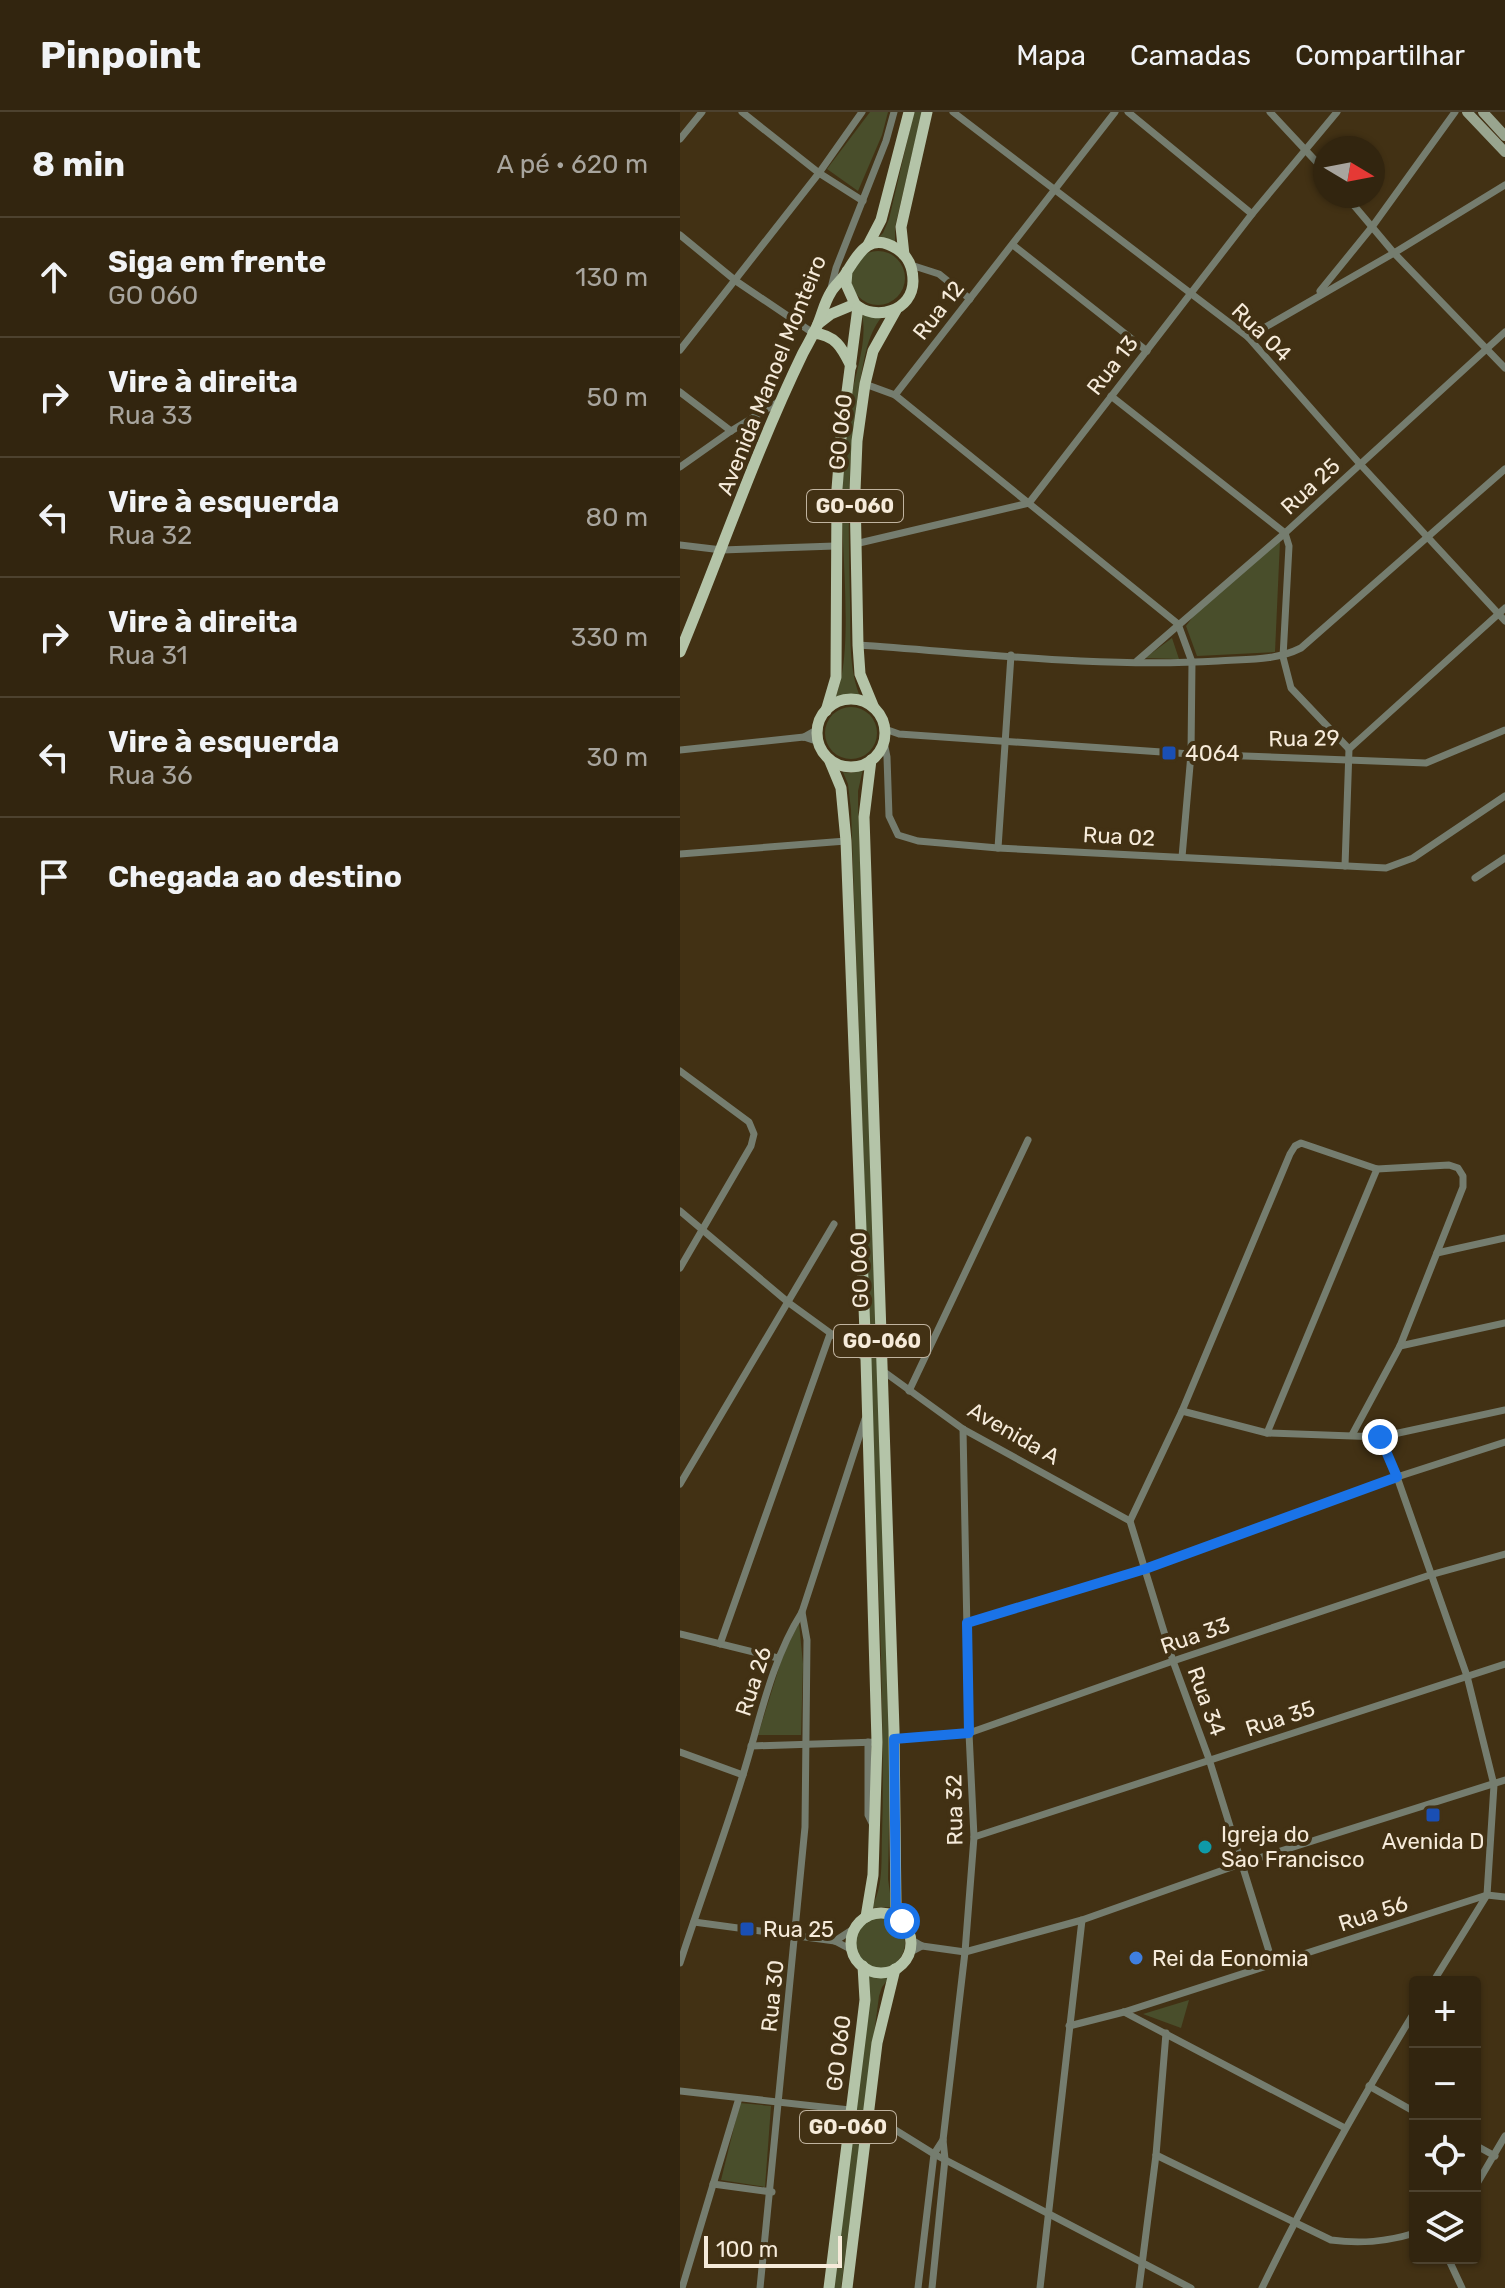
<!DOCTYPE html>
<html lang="pt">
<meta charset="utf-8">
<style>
:root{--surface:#32250f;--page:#3d311d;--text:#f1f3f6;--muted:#a8a59e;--line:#4d422f}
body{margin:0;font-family:Rubik,sans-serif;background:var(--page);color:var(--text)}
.controls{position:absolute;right:24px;bottom:24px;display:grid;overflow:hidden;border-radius:8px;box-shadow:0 2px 6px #0004}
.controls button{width:72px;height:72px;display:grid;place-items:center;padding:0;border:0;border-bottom:2px solid var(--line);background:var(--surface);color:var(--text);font:40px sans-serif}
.compass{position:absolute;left:633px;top:24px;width:72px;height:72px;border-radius:50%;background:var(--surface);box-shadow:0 2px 6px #0004;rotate:100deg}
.scale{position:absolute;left:24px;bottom:20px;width:138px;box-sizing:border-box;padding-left:8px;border:4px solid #f6ebda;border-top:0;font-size:22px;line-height:28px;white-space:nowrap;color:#f6ebda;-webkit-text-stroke:6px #423114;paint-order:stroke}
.stop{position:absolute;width:24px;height:24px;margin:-18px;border:6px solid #1a73e8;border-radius:50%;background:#fff}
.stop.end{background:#1a73e8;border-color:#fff;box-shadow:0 2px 8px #0008}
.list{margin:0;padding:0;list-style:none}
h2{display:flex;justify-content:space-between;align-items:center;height:104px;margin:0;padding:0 32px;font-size:34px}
h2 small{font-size:26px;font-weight:400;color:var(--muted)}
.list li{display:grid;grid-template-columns:52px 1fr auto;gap:24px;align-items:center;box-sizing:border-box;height:120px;padding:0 32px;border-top:2px solid var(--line)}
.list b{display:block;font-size:30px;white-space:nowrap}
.list p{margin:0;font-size:26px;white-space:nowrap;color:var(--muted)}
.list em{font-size:26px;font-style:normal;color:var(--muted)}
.icon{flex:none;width:44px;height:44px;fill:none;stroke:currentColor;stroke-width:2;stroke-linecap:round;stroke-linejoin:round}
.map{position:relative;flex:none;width:825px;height:2176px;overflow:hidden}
header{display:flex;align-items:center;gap:48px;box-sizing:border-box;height:112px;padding:0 40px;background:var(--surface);border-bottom:2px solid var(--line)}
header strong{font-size:38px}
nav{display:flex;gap:44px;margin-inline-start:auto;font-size:28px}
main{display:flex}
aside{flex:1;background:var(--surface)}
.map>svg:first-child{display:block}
.green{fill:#494e2b}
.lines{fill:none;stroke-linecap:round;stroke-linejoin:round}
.street{stroke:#757d6f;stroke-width:7}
.secondary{stroke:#99a58f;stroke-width:10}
.primary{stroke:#b4c4a8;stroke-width:11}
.route{stroke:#1a73e8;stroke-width:10}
.transit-dot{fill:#1a4fb4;stroke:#423114;stroke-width:3}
.culture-dot{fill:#0f9aa8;stroke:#423114;stroke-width:3}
.shop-dot{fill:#3f7fe0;stroke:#423114;stroke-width:3}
.labels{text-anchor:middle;stroke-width:8;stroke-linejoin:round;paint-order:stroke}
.shield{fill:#423114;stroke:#c0b39f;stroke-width:2}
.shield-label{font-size:20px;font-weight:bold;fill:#f6ebda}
.street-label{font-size:22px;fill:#f6ebda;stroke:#423114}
.poi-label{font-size:22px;fill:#f6ebda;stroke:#423114;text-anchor:start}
</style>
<header>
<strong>Pinpoint</strong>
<nav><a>Mapa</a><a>Camadas</a><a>Compartilhar</a></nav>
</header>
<main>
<aside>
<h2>8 min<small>A pé · 620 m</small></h2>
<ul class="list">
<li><svg class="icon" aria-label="ahead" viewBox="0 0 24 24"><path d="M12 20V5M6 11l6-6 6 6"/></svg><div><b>Siga em frente</b><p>GO 060</p></div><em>130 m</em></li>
<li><svg class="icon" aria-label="right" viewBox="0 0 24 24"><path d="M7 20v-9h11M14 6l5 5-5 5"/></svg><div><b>Vire à direita</b><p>Rua 33</p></div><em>50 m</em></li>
<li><svg class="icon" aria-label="left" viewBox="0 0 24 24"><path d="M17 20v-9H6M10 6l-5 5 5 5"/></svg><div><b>Vire à esquerda</b><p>Rua 32</p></div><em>80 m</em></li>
<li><svg class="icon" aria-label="right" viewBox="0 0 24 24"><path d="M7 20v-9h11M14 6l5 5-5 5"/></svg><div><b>Vire à direita</b><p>Rua 31</p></div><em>330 m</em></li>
<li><svg class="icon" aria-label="left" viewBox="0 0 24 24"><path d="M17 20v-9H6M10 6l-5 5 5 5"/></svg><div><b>Vire à esquerda</b><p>Rua 36</p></div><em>30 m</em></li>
<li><svg class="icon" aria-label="arrive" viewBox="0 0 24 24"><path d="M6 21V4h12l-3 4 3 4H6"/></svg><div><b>Chegada ao destino</b></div></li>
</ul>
</aside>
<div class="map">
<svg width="825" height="2176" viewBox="0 0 825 2176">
<rect width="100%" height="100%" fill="#423114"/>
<g class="green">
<path d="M190 0H208L202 23 178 79 147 57Z"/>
<path d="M234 0H242L215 115V132L195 129 203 121 209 107Z"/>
<circle cx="198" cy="166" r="27"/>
<path d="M182 203 201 206C187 223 184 249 180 270 167 343 168 416 170 490 171 523 168 557 181 587L164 586 152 591C176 555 161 438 162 391 163 356 166 322 171 287 175 261 188 229 182 203Z"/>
<path d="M600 429 595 540 517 544 506 514 515 502Z"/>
<path d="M492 526 499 547 465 546Z"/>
<circle cx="171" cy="621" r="26"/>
<path d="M183 657 178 679V693L211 1611 208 1767 212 1795 191 1796C204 1775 201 1748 202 1723 204 1663 202 1603 201 1543L171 698 168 672 163 660 171 661Z"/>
<path d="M119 1511 123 1552 121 1623H78L103 1543Z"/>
<circle cx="200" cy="1831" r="25"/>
<path d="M188 1864 210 1865 202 1875 199 1884 161 2176H154Z"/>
<path d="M509 1888 501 1916 463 1902Z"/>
<path d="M60 1991 91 1994 85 2075 41 2068Z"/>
</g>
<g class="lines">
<g class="street">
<path d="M62 0 139 61 183 89"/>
<path d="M273 0 568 225 680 352 825 509"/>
<path d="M448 0 572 102"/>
<path d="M590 0 645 59"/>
<path d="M0 27 22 0"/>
<path d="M666 84 714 141 825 256"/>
<path d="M0 123 56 169 133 221"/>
<path d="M333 133 467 239"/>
<path d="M231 153 259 162 290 187"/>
<path d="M151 176 156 156 206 29 214 0"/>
<path d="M640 179 692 115 775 0"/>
<path d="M568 225 714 141 825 73"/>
<path d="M0 238 139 61 182 0"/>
<path d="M185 272 215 283 498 512"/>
<path d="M0 280 51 319"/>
<path d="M215 283 435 0"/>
<path d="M431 284 605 421 609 434 603 545 611 576 669 637"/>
<path d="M0 355 51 319 100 289"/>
<path d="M175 432 349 391 572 102 657 0"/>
<path d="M0 433 42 438 155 434"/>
<path d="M498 512 512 550 511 642 502 745"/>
<path d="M178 533C297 541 419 556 538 549 567 547 595 549 621 536L825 357"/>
<path d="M457 549 605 421 825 220"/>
<path d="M205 617 219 622 511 642 746 651 825 618"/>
<path d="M124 625 138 617"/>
<path d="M204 630 207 645 209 704 218 723 238 729 318 736 706 756 733 746 825 684"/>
<path d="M0 638 124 625 139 630"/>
<path d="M318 736 331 543"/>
<path d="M0 742 166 729"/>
<path d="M665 754 669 637 825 496"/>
<path d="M795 766 825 746"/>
<path d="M0 959 69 1010 74 1022 71 1034 0 1156"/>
<path d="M0 1099 109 1191 186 1247"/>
<path d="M757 1141 825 1126"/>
<path d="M720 1234 825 1211"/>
<path d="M203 1259 283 1317 450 1409"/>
<path d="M229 1279 348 1028"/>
<path d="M502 1299 587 1321 700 1325 825 1298"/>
<path d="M587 1321 697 1057"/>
<path d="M700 1325 717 1365 787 1564 814 1673 807 1783 753 1870"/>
<path d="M0 1372 154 1112"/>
<path d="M287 1511 465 1457 717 1365 825 1330"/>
<path d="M0 1522 98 1546"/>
<path d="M40 1532 150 1222"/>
<path d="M214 1627 289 1621 493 1549 750 1463 825 1442"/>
<path d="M188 1630V1703L192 1711"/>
<path d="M71 1634 197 1630"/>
<path d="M0 1640 63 1663"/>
<path d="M294 1725 825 1552"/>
<path d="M14 1810 155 1829 172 1838"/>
<path d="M230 1827 242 1834 285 1840 402 1808 563 1751 825 1668"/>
<path d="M155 1829 175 1816"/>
<path d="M229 1841 242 1834"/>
<path d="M0 1851C20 1789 43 1728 62 1666 80 1609 90 1551 122 1500L185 1307"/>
<path d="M593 1852 529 1647 493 1549 450 1409 502 1299 610 1042 615 1034 621 1031 697 1057 769 1053 778 1056 783 1064V1075L720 1234 672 1323"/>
<path d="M444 1900 665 2016"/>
<path d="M389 1914 444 1900 807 1783 825 1785"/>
<path d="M689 1974 735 2000"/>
<path d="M0 1979 170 1998"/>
<path d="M188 2001 254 2042 511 2176"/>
<path d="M795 2033 815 2044"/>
<path d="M476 2043 651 2128C681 2132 706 2130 735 2121"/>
<path d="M33 2072 92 2080"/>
<path d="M795 2075 825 2024"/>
<path d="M768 2146 782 2176"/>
<path d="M2 2176 59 1986"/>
<path d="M80 2176 125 1715 127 1528 122 1500"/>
<path d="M238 2176 254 2042 263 2028"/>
<path d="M252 2176 265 2047 263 2028 285 1840 294 1725 289 1621 283 1317"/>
<path d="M360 2176 402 1808"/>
<path d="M459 2176 476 2043 486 1921"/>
<path d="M582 2176C628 2081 680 1989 735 1899"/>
</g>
<g class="secondary">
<path d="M787 0 825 40"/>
<path d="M803 0 825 24"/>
</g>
<g class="primary">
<path d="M188 133 201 108 229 0"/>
<path d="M224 143 221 115 247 0"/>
<path d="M138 212 151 202 175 192"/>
<path d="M133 221C156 223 162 236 171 254"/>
<path d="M0 540C41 441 76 338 123 241 128 232 133 223 137 214 142 203 144 191 151 180 155 173 162 168 166 161 179 141 190 119 217 137 228 144 233 156 233 169 233 199 195 210 175 192L166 172 167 159"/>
<circle cx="171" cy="621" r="34"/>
<path d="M194 596 180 562 178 533 175 379 177 329 185 272 193 239 216 198"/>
<path d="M146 599 156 565 157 377 161 326 178 195"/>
<path d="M149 647 161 676 166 729 186 1247 197 1630 193 1763 186 1805"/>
<path d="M191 648 184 705 214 1618 216 1796 222 1809"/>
<circle cx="201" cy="1831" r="30"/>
<path d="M149 2176 181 1921 185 1888 183 1854"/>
<path d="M167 2176 197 1931 215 1857"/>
</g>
</g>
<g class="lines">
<path class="route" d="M222 1809 216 1796 214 1627 289 1621 287 1511 465 1457 717 1365 700 1325"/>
</g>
<g class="transit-dot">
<rect x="481" y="633" width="16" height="16" rx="4"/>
<rect x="745" y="1695" width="16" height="16" rx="4"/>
<rect x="59" y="1809" width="16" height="16" rx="4"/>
</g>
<circle class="culture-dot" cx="525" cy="1735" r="8"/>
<circle class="shop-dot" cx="456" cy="1846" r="8"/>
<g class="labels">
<g class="shield">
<rect x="127" y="378" width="96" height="32" rx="6"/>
<rect x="154" y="1213" width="96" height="32" rx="6"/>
<rect x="120" y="1999" width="96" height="32" rx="6"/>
</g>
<g class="shield-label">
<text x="175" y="401">GO-060</text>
<text x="202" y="1236">GO-060</text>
<text x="168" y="2022">GO-060</text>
</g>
<g class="street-label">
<text transform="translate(258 198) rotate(-52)" y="8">Rua 12</text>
<text transform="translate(582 220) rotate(44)" y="8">Rua 04</text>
<text transform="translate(432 253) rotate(-52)" y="8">Rua 13</text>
<text transform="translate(91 263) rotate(-68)" y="8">Avenida Manoel Monteiro</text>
<text transform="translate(160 320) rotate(-84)" y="8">GO 060</text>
<text transform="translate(630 374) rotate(-43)" y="8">Rua 25</text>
<text transform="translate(624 626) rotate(-1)" y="8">Rua 29</text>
<text transform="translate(439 724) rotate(3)" y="8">Rua 02</text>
<text transform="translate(179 1158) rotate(-92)" y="8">GO 060</text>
<text transform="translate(334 1321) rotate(30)" y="8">Avenida A</text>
<text transform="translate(515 1523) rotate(-19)" y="8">Rua 33</text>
<text transform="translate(73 1569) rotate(-72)" y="8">Rua 26</text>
<text transform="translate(527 1589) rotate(70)" y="8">Rua 34</text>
<text transform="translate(600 1606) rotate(-18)" y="8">Rua 35</text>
<text transform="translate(274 1698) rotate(-91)" y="8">Rua 32</text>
<text transform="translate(693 1801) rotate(-18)" y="8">Rua 56</text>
<text transform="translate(92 1884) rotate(-84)" y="8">Rua 30</text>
<text transform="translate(158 1941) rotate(-83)" y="8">GO 060</text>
</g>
<g class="poi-label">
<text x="505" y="649">4064</text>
<text x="541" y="1730">Igreja do<tspan x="541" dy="25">Sao Francisco</tspan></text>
<text x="753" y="1737" text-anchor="middle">Avenida D</text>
<text x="83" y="1825">Rua 25</text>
<text x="472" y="1854">Rei da Eonomia</text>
</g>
</g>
</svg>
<div class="controls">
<button>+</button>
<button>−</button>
<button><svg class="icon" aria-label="locate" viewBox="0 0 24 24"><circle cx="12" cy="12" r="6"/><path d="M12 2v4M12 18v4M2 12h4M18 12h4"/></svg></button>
<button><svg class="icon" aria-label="layers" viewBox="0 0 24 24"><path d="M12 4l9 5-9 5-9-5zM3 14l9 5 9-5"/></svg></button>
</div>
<svg class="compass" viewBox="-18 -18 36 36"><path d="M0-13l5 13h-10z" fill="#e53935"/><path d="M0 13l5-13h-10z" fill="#a8a59e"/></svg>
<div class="scale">100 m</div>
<div class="stop" style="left:222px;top:1809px"></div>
<div class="stop end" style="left:700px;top:1325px"></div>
</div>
</main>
